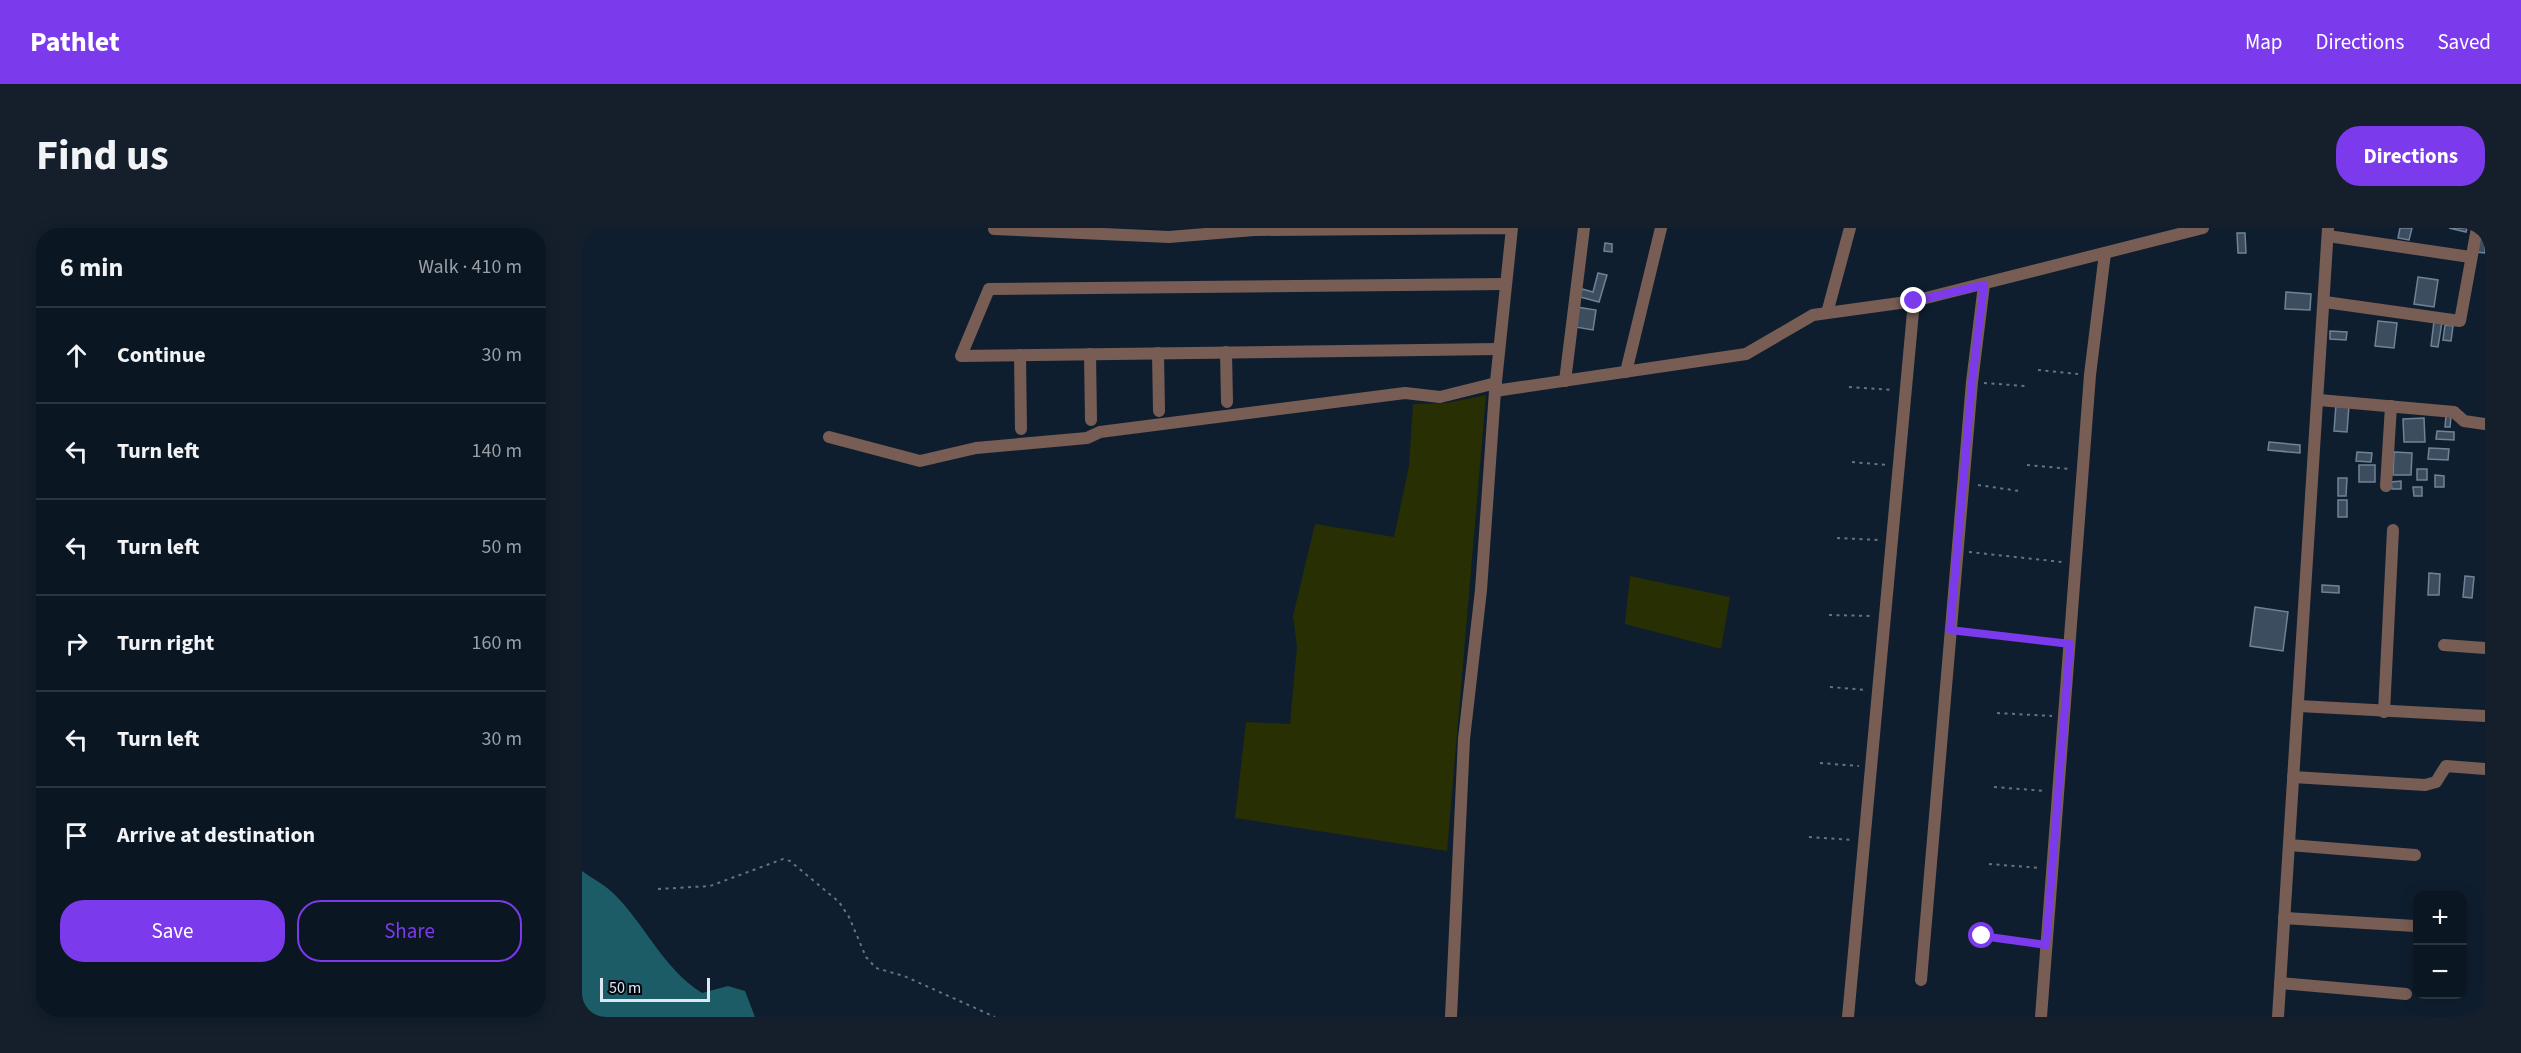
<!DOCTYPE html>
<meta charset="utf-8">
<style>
:root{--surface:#0b1623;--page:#141f2b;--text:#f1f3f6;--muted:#9a9fa6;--line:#2b3541;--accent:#7c3aed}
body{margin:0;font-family:"Source Sans 3",sans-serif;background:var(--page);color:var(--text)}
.controls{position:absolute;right:18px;bottom:18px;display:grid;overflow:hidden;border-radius:12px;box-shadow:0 3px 15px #0003}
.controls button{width:54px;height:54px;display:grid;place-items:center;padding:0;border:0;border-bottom:2px solid var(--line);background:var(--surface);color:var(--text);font:30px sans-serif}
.scale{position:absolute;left:18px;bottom:15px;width:110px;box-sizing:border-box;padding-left:6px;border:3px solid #dde7f3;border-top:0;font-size:16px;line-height:21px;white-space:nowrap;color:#dde7f3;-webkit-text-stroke:4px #03080f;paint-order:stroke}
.stop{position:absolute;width:18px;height:18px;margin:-14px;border:4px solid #7c3aed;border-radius:50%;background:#fff}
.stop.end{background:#7c3aed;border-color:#fff;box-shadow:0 2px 6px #0008}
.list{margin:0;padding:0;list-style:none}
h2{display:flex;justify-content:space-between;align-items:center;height:78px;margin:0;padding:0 24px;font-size:26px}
h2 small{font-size:20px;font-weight:400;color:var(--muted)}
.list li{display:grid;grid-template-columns:39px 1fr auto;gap:18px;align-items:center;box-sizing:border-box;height:96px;padding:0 24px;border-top:2px solid var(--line)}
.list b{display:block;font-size:22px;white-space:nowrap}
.list em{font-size:20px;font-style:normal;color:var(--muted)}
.actions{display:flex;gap:12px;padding:18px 24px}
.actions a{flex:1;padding:14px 0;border:2px solid var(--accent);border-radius:24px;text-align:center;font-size:21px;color:var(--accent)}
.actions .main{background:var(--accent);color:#fff}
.icon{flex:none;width:33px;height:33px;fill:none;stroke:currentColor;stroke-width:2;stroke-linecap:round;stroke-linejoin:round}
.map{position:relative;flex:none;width:1903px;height:789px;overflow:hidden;border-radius:24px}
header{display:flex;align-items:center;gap:36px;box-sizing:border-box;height:84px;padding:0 30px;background:var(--accent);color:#fff}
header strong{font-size:28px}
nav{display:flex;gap:33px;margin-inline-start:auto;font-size:21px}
.intro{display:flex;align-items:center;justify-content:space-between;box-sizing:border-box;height:144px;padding:0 36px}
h1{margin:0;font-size:42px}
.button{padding:15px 27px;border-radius:24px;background:var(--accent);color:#fff;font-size:21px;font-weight:700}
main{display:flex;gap:36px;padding:0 36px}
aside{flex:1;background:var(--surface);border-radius:24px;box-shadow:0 3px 15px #0003}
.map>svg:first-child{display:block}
.green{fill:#282f02}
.water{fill:#1b5c67}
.building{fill:#3d4d60;stroke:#708296;stroke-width:1.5}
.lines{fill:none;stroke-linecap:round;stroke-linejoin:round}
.path{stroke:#667382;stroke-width:2;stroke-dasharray:3 4.5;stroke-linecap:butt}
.street{stroke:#785d55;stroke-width:12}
.route{stroke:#7c3aed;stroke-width:8}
</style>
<header>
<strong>Pathlet</strong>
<nav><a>Map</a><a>Directions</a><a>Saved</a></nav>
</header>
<div class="intro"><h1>Find us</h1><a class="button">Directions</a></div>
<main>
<aside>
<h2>6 min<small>Walk · 410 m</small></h2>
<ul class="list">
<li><svg class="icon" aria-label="ahead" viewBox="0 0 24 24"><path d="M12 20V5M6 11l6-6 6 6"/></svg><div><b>Continue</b></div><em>30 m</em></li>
<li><svg class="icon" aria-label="left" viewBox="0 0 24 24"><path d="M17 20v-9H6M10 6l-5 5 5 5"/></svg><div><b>Turn left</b></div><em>140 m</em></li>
<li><svg class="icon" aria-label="left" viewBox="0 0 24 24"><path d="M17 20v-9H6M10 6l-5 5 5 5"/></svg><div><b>Turn left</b></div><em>50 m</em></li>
<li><svg class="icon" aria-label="right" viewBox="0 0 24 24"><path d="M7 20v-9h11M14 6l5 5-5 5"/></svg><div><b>Turn right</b></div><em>160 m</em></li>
<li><svg class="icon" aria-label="left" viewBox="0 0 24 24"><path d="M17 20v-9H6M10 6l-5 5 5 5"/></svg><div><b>Turn left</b></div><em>30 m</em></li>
<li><svg class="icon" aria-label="arrive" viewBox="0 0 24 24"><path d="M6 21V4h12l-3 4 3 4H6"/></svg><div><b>Arrive at destination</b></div></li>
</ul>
<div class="actions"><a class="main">Save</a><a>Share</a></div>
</aside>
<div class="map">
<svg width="1903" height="789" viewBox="0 0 1903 789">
<rect width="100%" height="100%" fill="#0f1e2f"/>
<g class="green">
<path d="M904 167 865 623 653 590 664 494 708 496 715 418 711 388 733 296 812 309 827 238 831 176 865 175Z"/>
<path d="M1048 348 1148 369 1139 421 1043 396Z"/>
</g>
<path class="water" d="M0 643C11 651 25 658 34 668 65 700 82 741 120 765L146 758 163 763 173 789H0Z"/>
<g class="building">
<path d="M1818 0H1830L1827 12 1816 10Z"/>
<path d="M1867 0H1885L1884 4Z"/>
<path d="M1655 5H1663L1664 25H1656Z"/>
<path d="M1896 7 1903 8V25L1894 24Z"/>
<path d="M1023 15 1030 16V24L1022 23Z"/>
<path d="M1016 45 1025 47 1017 74 998 69 1000 61 1011 64Z"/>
<path d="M1836 49 1856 52 1852 79 1832 76Z"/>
<path d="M1704 64 1729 66 1728 82 1703 81Z"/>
<path d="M995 79 1014 82 1011 102 993 99Z"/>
<path d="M1796 93 1815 95 1812 120 1793 118Z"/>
<path d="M1852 93 1860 94 1856 119 1849 118Z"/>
<path d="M1863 97 1871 98 1869 113 1861 112Z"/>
<path d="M1748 103 1765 104 1764 112 1748 111Z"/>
<path d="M1754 176 1767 177 1765 204 1752 203Z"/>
<path d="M1864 188H1869L1868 199H1863Z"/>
<path d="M1842 190 1843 214H1822L1821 191Z"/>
<path d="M1855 203 1872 204V212L1854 211Z"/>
<path d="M1687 214 1718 217V225L1686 222Z"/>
<path d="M1847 220 1867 221 1866 232 1846 231Z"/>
<path d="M1775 224 1790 225 1789 234 1774 233Z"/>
<path d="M1812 224 1830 225 1829 247H1811Z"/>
<rect x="1777" y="237" width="16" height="17"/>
<rect x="1835" y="241" width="10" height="11"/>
<path d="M1853 247 1862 248V259H1853Z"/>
<path d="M1756 250H1765L1764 268H1756Z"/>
<path d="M1819 253V261H1810L1809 254Z"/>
<path d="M1831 259H1840V268H1832Z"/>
<rect x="1756" y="272" width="9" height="17"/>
<path d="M1847 345 1858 346 1857 367H1846Z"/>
<path d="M1883 348 1892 349 1890 370 1881 369Z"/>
<path d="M1740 357 1757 358V365L1740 364Z"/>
<path d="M1673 379 1706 384 1701 423 1668 418Z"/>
</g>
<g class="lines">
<g class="path">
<path d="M1456 142 1496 146"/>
<path d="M1402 155 1443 158"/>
<path d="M1267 159 1311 162"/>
<path d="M1270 234 1305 237"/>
<path d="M1445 237 1489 241"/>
<path d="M1396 257 1437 263"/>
<path d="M1255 310 1298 312"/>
<path d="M1387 324 1480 334"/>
<path d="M1247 387 1291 388"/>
<path d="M1383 404 1476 415"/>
<path d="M1248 459 1284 462"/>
<path d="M1415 485 1470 488"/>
<path d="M1238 535 1277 538"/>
<path d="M1412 559 1464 563"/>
<path d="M1227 609 1270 612"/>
<path d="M1407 636 1459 640"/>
<path d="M76 661 128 658 201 631 208 633 257 674 267 689 284 729 294 740 322 748 413 789"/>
<path d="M1400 708 1453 715"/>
</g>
<g class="street">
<path d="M412 1 587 9 672 2 930 0 913 163 899 362 882 511 869 789"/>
<path d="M1746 8 1888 29"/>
<path d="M1743 74 1878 93 1895 0"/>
<path d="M1245 85 1268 0"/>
<path d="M917 121 379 128 407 61 924 56"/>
<path d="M644 124 645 174"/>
<path d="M576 125 577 183"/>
<path d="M508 126 509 192"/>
<path d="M438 127 439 201"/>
<path d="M1044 144 1079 0"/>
<path d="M983 153 1002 0"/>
<path d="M913 163 1164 126 1231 87 1332 73 1621 0"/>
<path d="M1737 172 1872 184 1882 193 1903 196"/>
<path d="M247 209 338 233 394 220 505 210 518 204 823 165 858 169 914 155"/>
<path d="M1804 258 1809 178"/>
<path d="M1862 417 1903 420"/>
<path d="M1717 478 1903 488"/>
<path d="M1802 484 1811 302"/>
<path d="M1711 549 1843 557 1854 554 1864 538 1903 541"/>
<path d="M1707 617 1833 627"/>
<path d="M1702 690 1833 698"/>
<path d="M1339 752 1390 154 1402 57"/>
<path d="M1698 755 1824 766"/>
<path d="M1266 789 1332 73"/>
<path d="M1459 789 1508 147 1523 25"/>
<path d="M1696 789 1746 0"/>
</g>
</g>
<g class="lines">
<path class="route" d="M1332 73 1402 57 1390 154 1368 402 1488 416 1464 717 1400 708"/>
</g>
</svg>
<div class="controls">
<button>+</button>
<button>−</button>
</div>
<div class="scale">50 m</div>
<div class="stop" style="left:1400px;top:708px"></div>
<div class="stop end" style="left:1332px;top:73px"></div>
</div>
</main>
